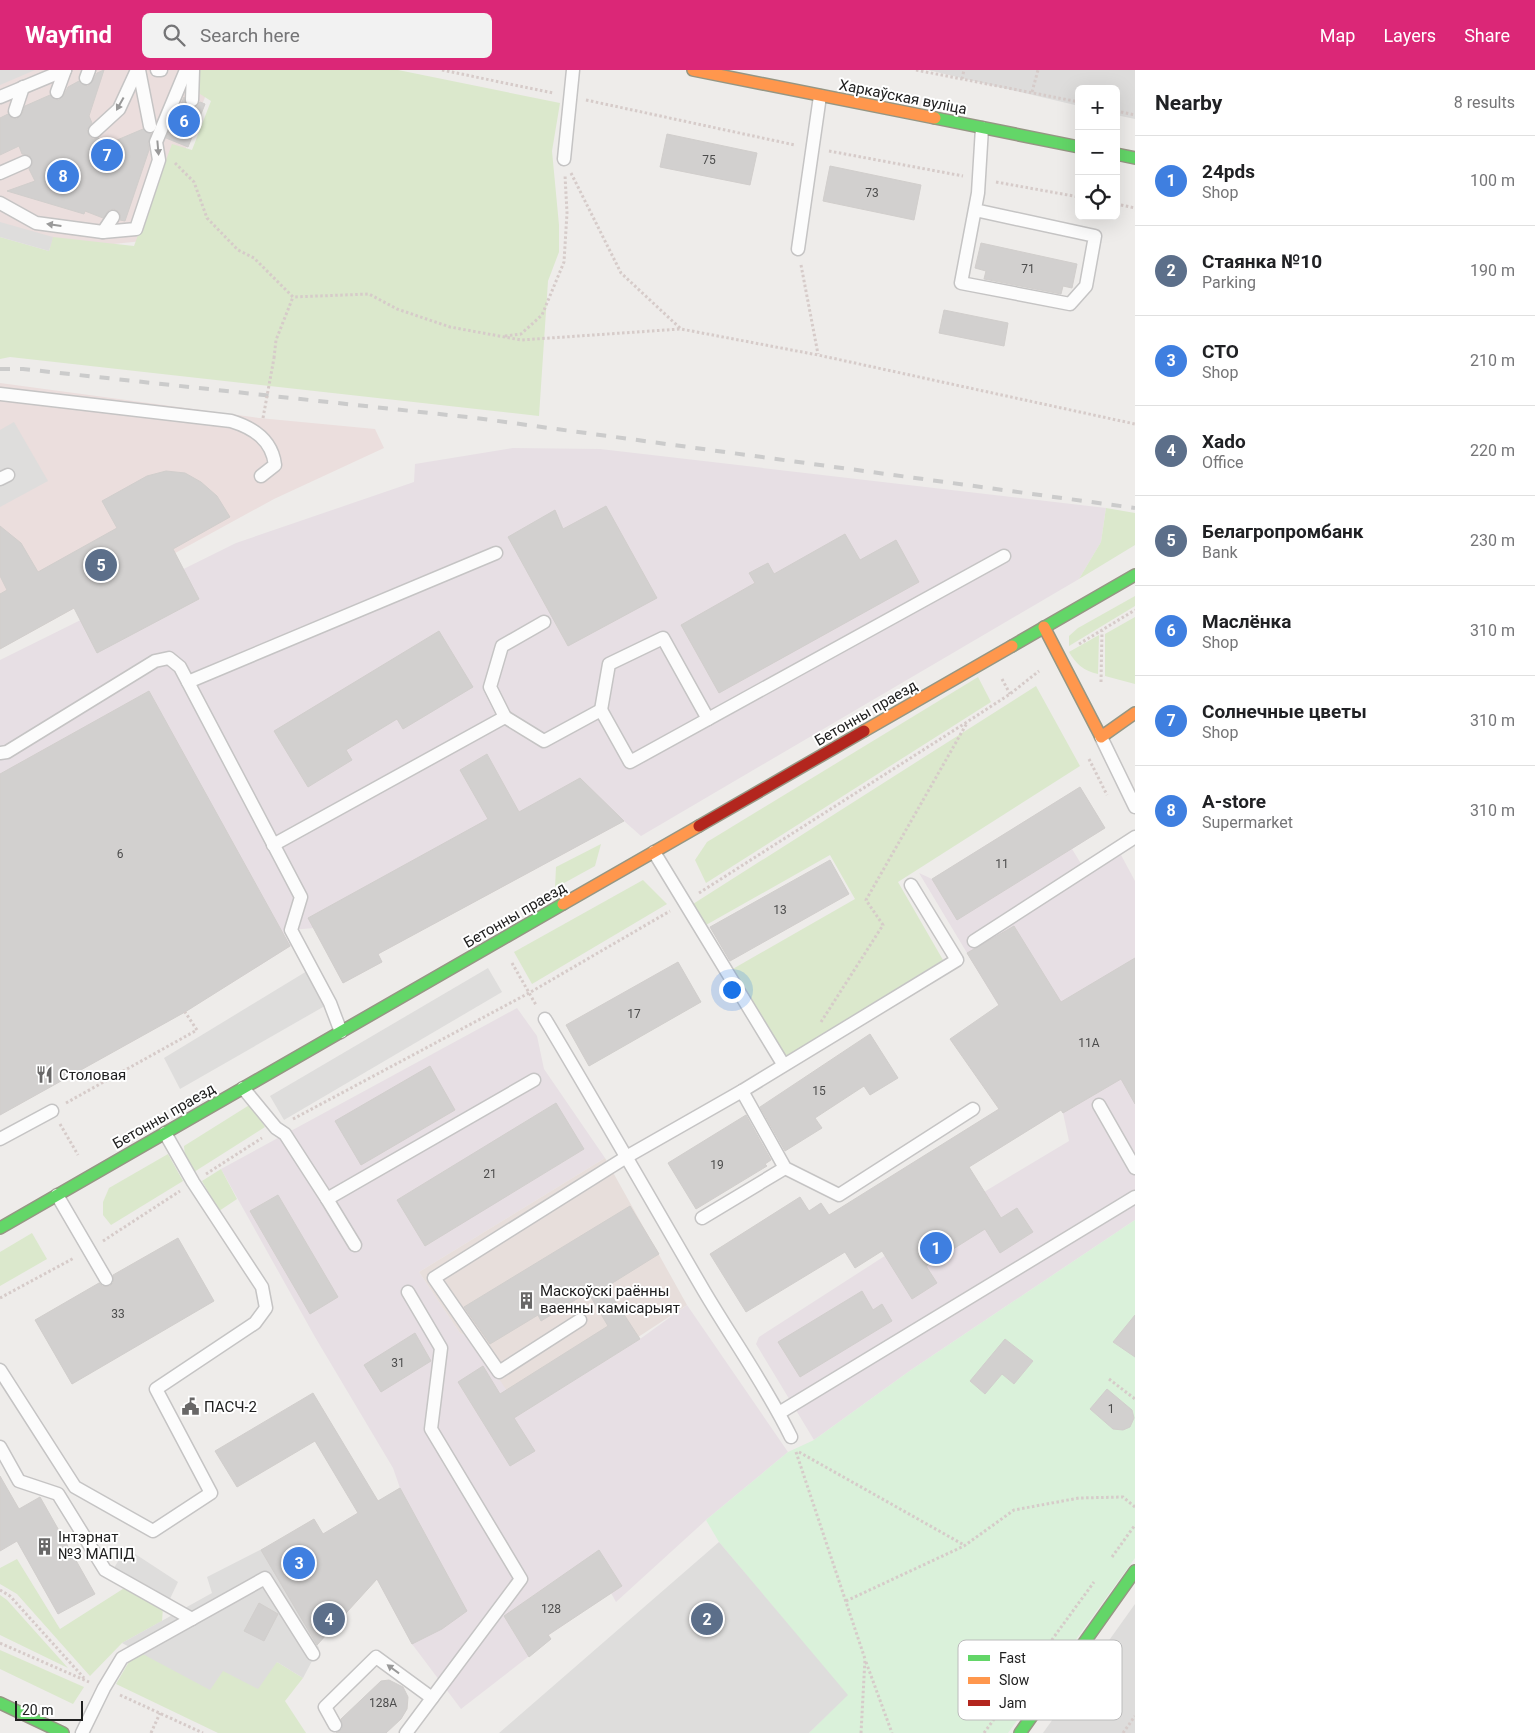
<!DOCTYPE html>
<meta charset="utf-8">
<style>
:root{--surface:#fff;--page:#f2f2f2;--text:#202124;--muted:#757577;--line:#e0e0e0;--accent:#db2777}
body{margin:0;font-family:Roboto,sans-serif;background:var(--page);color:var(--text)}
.controls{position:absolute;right:15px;top:15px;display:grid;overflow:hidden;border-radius:8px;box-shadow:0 5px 20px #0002}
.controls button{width:45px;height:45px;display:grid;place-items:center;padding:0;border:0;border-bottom:1px solid var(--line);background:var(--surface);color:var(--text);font:25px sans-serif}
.scale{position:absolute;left:15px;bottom:12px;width:68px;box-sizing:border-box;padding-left:5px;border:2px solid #202020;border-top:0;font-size:14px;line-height:18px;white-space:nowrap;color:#202020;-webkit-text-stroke:4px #fff;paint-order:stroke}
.you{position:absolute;left:731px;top:919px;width:18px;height:18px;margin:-12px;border:4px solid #fff;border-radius:50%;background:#1a73e8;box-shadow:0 0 0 8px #1a73e833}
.badge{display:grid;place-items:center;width:32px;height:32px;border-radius:50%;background:var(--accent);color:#fff;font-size:16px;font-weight:700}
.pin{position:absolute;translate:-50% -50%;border:2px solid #fff;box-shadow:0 1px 5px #0006}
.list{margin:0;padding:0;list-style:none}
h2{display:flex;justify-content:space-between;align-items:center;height:65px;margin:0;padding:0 20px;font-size:21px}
h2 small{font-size:16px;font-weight:400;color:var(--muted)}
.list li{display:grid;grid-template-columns:32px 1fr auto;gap:15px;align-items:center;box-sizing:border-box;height:90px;padding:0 20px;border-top:1px solid var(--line)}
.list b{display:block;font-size:19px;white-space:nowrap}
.list p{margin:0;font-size:16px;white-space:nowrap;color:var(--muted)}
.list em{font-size:16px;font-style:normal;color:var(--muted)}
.icon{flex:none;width:28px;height:28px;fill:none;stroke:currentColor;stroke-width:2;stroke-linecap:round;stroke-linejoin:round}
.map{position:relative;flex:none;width:1135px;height:1663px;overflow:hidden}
header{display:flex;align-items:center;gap:30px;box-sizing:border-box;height:70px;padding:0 25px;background:var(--accent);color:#fff}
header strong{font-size:24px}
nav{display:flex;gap:28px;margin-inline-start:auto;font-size:18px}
.search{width:350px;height:45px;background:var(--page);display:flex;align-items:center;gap:12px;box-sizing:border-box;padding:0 18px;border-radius:8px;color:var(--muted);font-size:19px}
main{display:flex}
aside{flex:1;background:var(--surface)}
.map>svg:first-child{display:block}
.residential{fill:#dddcdb}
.commercial{fill:#ebdedd}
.industrial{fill:#e7dfe4}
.military{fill:#e7dedb}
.grass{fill:#dbe8cc}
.park{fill:#daf1da}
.parking{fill:#dedddc}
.building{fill:#d2d0cf;stroke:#d1cecc}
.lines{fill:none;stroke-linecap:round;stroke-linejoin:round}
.lane-casing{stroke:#c5c4c4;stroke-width:15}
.fast-casing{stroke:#959683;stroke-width:14}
.slow-casing{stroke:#959683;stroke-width:14}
.jam-casing{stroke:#959683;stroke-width:14}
.path{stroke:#d6cbc9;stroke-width:3;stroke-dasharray:2.5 2.5;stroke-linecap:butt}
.lane{stroke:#fcfcfc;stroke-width:12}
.fast{stroke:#63d668;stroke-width:11}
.slow{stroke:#ff974d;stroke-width:11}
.jam{stroke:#b3261e;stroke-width:11}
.rail{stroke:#cbcbcb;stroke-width:4;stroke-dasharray:10 10;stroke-linecap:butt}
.path-bridge{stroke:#d6cbc9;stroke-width:3;stroke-dasharray:2.5 2.5;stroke-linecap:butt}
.oneway{fill:#999}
.labels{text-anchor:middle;stroke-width:4;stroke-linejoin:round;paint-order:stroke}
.number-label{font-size:12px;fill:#4c4c4c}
.street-label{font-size:15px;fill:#202020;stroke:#fff}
.poi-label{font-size:15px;fill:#202020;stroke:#fff;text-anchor:start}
.key{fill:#fff;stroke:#bcbcbc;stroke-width:1}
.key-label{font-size:14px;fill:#202020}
</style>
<header>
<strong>Wayfind</strong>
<div class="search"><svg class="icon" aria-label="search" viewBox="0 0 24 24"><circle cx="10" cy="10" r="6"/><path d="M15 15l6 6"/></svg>Search here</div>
<nav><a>Map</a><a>Layers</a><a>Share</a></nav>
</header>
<main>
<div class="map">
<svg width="1135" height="1663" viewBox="0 0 1135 1663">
<rect width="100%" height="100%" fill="#eeecea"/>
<g class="residential">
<path d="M928 0H1135V49L1116 45V19H1079V36Z"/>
<path d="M1135 1534V1663H1043Z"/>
</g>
<g class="commercial">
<path d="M0 0H215L152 170 56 180 0 157Z"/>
<path d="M0 313 259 348 375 359 384 378 274 429 0 579Z"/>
</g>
<g class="industrial">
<path d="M513 378 600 379 1106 438 1101 472 1079 509 641 766 624 751 378 884 382 892 343 913 314 858 291 860 284 864 291 876 185 942 0 1045V590L236 473 414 412 415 394Z"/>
<path d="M1080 717 1105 758 1072 779 1088 805 1121 785 1135 811V1150L911 1300 814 1370 756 1274 759 1267 984 1122 1069 1071 1063 1043 919 803 932 809Z"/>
<path d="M517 938 537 966 544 999 605 1088 419 1202 460 1263 472 1268 530 1338 640 1269 687 1235 788 1382 706 1450 616 1532 611 1523 549 1565 551 1569 461 1639 412 1574 345 1451 400 1418 393 1398 315 1267 221 1099Z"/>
</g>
<path class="military" d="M605 1088 687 1235 530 1338 515 1315 507 1321 472 1268 460 1263 419 1202Z"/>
<g class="grass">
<path d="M200 0H398L560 33 552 81 559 155V182L548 211 539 346 10 287 0 289V167L49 181 53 167 134 176 172 74 192 80 211 31 200 24 197 10Z"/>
<path d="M1106 438 1135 443V475L1079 509 1101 472Z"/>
<path d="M1135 526V536L1069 576V566L1078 558Z"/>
<path d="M1135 547V614L1105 606V564Z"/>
<path d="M1099 565 1098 604C1084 601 1076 594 1069 582Z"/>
<path d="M978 607 991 632 706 813 695 790 707 772Z"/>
<path d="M1036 616 1080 696 898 812 943 890 786 987 731 900 855 829 830 785 706 855 693 834Z"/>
<path d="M601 774 595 796 555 818 556 797Z"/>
<path d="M643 810 667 834 532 914 514 882Z"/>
<path d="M251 1034 265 1057 194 1102 185 1087 184 1076Z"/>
<path d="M168 1084 183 1111 111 1155 103 1145V1132L109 1118Z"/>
<path d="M221 1099 237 1129 219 1141 202 1111Z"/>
<path d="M32 1163 47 1189 0 1216V1182Z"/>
<path d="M17 1489 60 1559 126 1517 163 1538 162 1551 122 1573 90 1606 17 1524 0 1514V1498Z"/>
<path d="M0 1525 7 1530 68 1598 0 1565Z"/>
<path d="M0 1580 84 1617 73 1634 0 1599Z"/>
<path d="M139 1582 222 1600 277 1592 303 1608 285 1631 306 1663H218L116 1614 130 1590Z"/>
</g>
<path class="park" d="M1135 1150V1488L1008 1663H809L847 1625 719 1472 706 1450 788 1382 814 1370 911 1300Z"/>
<g class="parking">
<path d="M0 0H35L0 15Z"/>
<path d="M0 152 53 167 49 181 0 167Z"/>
<path d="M14 352 48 411 0 437V360Z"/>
<path d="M312 898 330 933 180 1019 164 988Z"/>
<path d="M488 898 502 922 284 1050 270 1026Z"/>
<path d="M719 1472 848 1625 809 1663H499Z"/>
<path d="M266 1477 319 1578 303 1608 277 1592 258 1619 223 1601 210 1620 122 1573 212 1523 207 1507Z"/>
<path d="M126 1478 178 1512 167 1535 111 1503Z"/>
</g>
<g class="building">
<path d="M104 0 89 46 92 53 87 59 89 66 93 69 99 68 103 76 143 59 151 64 148 73 149 80 125 151 120 150V143L114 139 109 140 103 148 85 141 84 144 7 121 35 111 29 99 33 92 29 85 22 84 19 76 0 85V48L8 44 12 48 17 49 22 44 25 36 50 25 54 29 59 30 64 25 68 17 79 11 83 15 88 16 93 11 97 3Z"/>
<path d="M184 27 185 33 188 37H195L200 32 205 34 188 77 166 68Z"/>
<path d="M667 64 757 83 750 115 660 97Z"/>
<path d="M830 96 921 115 914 150 823 131Z"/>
<path d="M981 173 1077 194 1072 218 1063 216 1061 224 984 209 986 201 975 198Z"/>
<path d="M944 240 1008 253 1004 276 939 263Z"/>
<path d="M166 401 185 403 201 412 217 426 230 447 173 479 199 529 97 583 74 538 0 579V524L7 520 0 506V456L21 473 38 502 117 458 102 431 147 406Z"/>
<path d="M606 436 657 528 568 576 508 467 555 440 563 459Z"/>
<path d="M845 464 860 490 896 470 919 512 719 623 681 555 755 513 749 503 768 493 774 504Z"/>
<path d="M439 561 473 617 403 659 397 649 346 680 352 690 308 717 274 661Z"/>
<path d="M149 621 290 876 185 942 0 1045V704Z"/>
<path d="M487 684 519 742 580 708 624 751 378 884 382 892 343 913 308 848 488 749 460 700Z"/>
<path d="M1080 717 1105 758 957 850 932 809Z"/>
<path d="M830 790 849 824 730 891 710 857Z"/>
<path d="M1014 856 1061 932 1135 888V1034L1121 1009 1063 1043 1061 1040 969 1097 1001 1148 1017 1138 1033 1162 1000 1183 985 1159 926 1196 937 1213 912 1229 882 1181 855 1198 845 1182 746 1242 710 1184 800 1127 809 1141 821 1133 829 1145 999 1039 950 969 999 935 967 883Z"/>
<path d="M678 892 701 932 589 996 566 955Z"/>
<path d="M870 964 898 1008 870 1025 864 1016 815 1048 822 1058 785 1081 760 1037Z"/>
<path d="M430 996 455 1040 361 1095 335 1051Z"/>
<path d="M556 1033 584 1079 425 1176 397 1130Z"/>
<path d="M746 1045 771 1090 765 1094 767 1096 696 1139 668 1093Z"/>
<path d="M278 1125 338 1227 310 1244 250 1141Z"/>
<path d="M630 1136 659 1184 606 1217 640 1269 514 1348 535 1381 510 1396 458 1312 483 1296 500 1324 608 1256 588 1222 541 1251 538 1245 490 1274 464 1237Z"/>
<path d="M178 1168 214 1231 72 1314 35 1250 99 1213 102 1216H110L113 1213V1205Z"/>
<path d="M862 1221 873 1240 882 1234 892 1251 800 1307 778 1272Z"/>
<path d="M1135 1245V1287L1113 1272Z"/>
<path d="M415 1263 431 1291 381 1322 364 1295Z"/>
<path d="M1005 1269 1033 1291 1014 1314 1002 1304 985 1324 970 1311Z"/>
<path d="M1107 1319 1132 1340 1134 1348 1130 1357 1123 1360 1113 1359 1090 1339Z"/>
<path d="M313 1323 378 1431 400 1418 467 1541 442 1559 412 1574 377 1509 317 1575 261 1480 314 1449 323 1464 358 1443 315 1371 237 1417 215 1381Z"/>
<path d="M0 1406 19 1439 40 1427 95 1524 58 1544 17 1471 0 1481Z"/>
<path d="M599 1480 622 1516 548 1565 551 1569 529 1587 504 1546Z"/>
<path d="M259 1533 278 1544 264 1571 244 1561Z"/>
<path d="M389 1610 403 1617 408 1627 407 1639 401 1649 386 1663H336L342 1659 341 1649 381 1611Z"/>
</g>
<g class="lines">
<defs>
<g id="lane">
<path d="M139 0 150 56"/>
<path d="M157 0H161"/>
<path d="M86 8 89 0"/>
<path d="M57 22 65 0"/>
<path d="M0 27 65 0"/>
<path d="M192 30 193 0"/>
<path d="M15 41 23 17"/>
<path d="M95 61 119 39 137 0"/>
<path d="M564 89 573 0"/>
<path d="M0 103 25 92"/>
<path d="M0 133 36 153 103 162 136 159 159 90 156 72 186 0"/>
<path d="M975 140 1095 166 1086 216 1070 234 961 213 978 123 982 58"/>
<path d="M103 162 113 147"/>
<path d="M798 179 820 26"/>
<path d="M0 324 231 351C254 358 272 370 275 395L261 406"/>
<path d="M0 409 8 405"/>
<path d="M188 612 496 483"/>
<path d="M601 640 609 594 663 568 708 649"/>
<path d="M505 647 544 671 601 640 630 692 1004 486"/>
<path d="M1101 667 1135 737"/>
<path d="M0 683 7 682 155 591 169 588 180 597 301 827 291 860 330 933 341 962"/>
<path d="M273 775 505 647 490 617 502 576 544 552"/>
<path d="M654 782 783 994"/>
<path d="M974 871 1135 767"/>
<path d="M545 949C599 1039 651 1130 704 1221 733 1270 766 1316 791 1367"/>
<path d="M243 1018 276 1058 285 1064 327 1129 534 1010"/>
<path d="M742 1021 785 1098 839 1125 973 1039"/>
<path d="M1099 1035 1135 1098"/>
<path d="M0 1069 52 1041"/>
<path d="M57 1125 106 1209"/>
<path d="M327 1129 355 1175"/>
<path d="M702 1148 785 1098"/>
<path d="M580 1250 499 1302 434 1208 628 1086 742 1021 957 890 911 815"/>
<path d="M0 1300 75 1417 153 1461 211 1423 156 1319 255 1253 266 1238 262 1217 193 1112 165 1063"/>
<path d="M779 1343 1135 1127"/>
<path d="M0 1377 19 1411 58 1424 105 1500 192 1549"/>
<path d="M335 1655 325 1637 376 1587 432 1628"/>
<path d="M82 1663 104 1618 122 1588 265 1508 313 1584"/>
<path d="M406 1663 521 1509 431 1359 441 1278 408 1222"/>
</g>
<g id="fast">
<path d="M935 48 1079 77"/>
<path d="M1116 84 1135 88"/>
<path d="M1012 576 1135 505"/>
<path d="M0 1158 563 834"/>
<path d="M0 1633 63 1663"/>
<path d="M1020 1663 1135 1501"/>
</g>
<g id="slow">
<path d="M693 0 935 48"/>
<path d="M1044 557 1101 667 1135 643"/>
<path d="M864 661 1012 576"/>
<path d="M563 834 699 756"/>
</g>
<path id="jam" d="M699 756 864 661"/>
</defs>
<use href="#lane" class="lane-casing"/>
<use href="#fast" class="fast-casing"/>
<use href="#slow" class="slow-casing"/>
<use href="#jam" class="jam-casing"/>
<g class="path">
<path d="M442 0 553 23"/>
<path d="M916 0 1079 32"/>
<path d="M962 9 964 0"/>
<path d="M1032 22 1038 0"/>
<path d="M586 30 795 75"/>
<path d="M1116 41 1135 45"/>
<path d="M829 81 963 106"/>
<path d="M175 93 194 112 207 148 238 180 254 188 293 227 369 224 397 239 450 257 521 270 680 259"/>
<path d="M571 103 621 203 681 259 818 285 1135 354"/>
<path d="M996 112 1079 127"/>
<path d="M1116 134 1135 138"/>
<path d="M801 195 818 284"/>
<path d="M505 266 521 264 542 245 564 192 567 143 565 105"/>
<path d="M274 288 276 270 293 227"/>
<path d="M1079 574 1135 540"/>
<path d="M1002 609 1010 624"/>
<path d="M1101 612 1102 561"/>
<path d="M1089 689 1107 725"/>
<path d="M699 823 967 652 1010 624 1039 601"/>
<path d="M512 893 536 935"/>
<path d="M821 952 883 855 866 830 967 653"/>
<path d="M66 1033 197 960 185 942"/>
<path d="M293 1049 529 923 670 841"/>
<path d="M60 1054 78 1085"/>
<path d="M206 1104 262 1068"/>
<path d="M103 1171 180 1121"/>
<path d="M0 1228 74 1188"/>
<path d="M1109 1309 1135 1329"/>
<path d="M796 1382 865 1589 861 1663"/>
<path d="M799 1382 964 1475"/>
<path d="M1112 1487 1135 1455"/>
<path d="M0 1520 10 1526 84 1608"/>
<path d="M846 1531 964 1476 1014 1440 1079 1428 1123 1427 1135 1437"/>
<path d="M0 1573 89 1612"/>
<path d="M866 1592 892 1663"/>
<path d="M120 1625 203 1663"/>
<path d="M151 1663 160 1643"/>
<path d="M984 1663 1094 1512"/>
<path d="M1123 1663 1135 1646"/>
</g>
<use href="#lane" class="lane"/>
<use href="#fast" class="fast"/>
<use href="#slow" class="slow"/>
<use href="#jam" class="jam"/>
<path class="rail" d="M0 299H23L476 348 1135 438"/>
<path class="path-bridge" d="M263 348 274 288"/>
</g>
<defs><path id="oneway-solid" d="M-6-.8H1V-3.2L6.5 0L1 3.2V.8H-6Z" transform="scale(1.25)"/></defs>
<g class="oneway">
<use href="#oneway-solid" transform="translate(120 34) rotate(119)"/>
<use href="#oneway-solid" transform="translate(158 78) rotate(85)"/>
<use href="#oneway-solid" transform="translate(54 155) rotate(-172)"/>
<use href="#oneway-solid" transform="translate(393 1599) rotate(-144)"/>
</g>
<defs>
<symbol id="restaurant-bare" viewBox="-9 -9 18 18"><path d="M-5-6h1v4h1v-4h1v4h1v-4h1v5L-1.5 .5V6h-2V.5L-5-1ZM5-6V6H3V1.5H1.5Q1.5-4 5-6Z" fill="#686767" stroke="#fff" stroke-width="2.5" paint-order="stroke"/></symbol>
<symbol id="building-bare" viewBox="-9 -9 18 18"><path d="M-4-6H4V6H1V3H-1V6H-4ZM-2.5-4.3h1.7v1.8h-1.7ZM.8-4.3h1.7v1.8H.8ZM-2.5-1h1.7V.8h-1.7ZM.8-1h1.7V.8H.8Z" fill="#686767" stroke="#fff" stroke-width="2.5" paint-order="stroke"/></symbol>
<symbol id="civic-bare" viewBox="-9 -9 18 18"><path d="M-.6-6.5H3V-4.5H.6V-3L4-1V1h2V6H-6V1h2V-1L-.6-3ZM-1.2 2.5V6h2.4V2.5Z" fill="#686767" stroke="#fff" stroke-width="2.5" paint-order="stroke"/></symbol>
</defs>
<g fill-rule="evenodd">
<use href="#restaurant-bare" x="32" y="992" width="25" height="25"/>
<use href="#building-bare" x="514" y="1218" width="25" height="25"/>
<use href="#civic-bare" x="178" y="1324" width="25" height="25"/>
<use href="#building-bare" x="32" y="1464" width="25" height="25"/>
</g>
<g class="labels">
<g class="number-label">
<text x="709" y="94">75</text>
<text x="872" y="127">73</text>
<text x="1028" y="203">71</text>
<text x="120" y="788">6</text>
<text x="1002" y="798">11</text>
<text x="780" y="844">13</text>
<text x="634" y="948">17</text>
<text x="1089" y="977">11А</text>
<text x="819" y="1025">15</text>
<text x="717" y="1099">19</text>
<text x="490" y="1108">21</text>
<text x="118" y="1248">33</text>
<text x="398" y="1297">31</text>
<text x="1111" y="1343">1</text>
<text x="551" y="1543">128</text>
<text x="383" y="1637">128А</text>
</g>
<g class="street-label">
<text transform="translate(903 27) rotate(11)" y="5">Харкаўская вуліца</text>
<text transform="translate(866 643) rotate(-30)" y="5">Бетонны праезд</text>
<text transform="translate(515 845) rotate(-30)" y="5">Бетонны праезд</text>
<text transform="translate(164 1046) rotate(-30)" y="5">Бетонны праезд</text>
</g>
<g class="poi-label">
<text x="59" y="1010">Столовая</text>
<text x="540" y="1226">Маскоўскі раённы<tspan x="540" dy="17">ваенны камісарыят</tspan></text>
<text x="204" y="1342">ПАСЧ-2</text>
<text x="58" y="1472">Інтэрнат<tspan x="58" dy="17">№3 МАПІД</tspan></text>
</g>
</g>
<rect x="958" y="1570" width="164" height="80" rx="8" class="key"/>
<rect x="968" y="1585" width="22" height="6" fill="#63d668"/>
<rect x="968" y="1607" width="22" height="7" fill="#ff974d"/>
<rect x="968" y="1630" width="22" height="6" fill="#b3261e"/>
<g class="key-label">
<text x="999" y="1593">Fast</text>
<text x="999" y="1615">Slow</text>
<text x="999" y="1638">Jam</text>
</g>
</svg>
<div class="controls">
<button>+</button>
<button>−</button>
<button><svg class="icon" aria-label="locate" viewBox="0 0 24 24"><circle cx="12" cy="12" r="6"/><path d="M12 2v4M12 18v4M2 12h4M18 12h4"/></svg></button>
</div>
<div class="scale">20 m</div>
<div class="you"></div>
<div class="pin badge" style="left:936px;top:1178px;background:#3f7fe0">1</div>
<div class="pin badge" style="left:707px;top:1549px;background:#5c6f8a">2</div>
<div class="pin badge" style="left:299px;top:1493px;background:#3f7fe0">3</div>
<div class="pin badge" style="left:329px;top:1549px;background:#5c6f8a">4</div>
<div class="pin badge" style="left:101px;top:495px;background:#5c6f8a">5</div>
<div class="pin badge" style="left:184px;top:51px;background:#3f7fe0">6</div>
<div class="pin badge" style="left:107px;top:85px;background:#3f7fe0">7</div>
<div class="pin badge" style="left:63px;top:106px;background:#3f7fe0">8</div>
</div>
<aside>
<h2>Nearby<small>8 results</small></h2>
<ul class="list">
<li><span class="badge" style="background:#3f7fe0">1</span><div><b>24pds</b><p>Shop</p></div><em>100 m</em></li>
<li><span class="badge" style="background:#5c6f8a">2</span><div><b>Стаянка №10</b><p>Parking</p></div><em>190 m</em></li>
<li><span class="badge" style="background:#3f7fe0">3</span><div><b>СТО</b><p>Shop</p></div><em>210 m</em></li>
<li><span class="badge" style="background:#5c6f8a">4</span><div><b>Xado</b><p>Office</p></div><em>220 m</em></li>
<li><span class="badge" style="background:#5c6f8a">5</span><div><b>Белагропромбанк</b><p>Bank</p></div><em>230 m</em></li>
<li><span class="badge" style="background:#3f7fe0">6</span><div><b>Маслёнка</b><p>Shop</p></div><em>310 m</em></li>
<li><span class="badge" style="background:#3f7fe0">7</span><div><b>Солнечные цветы</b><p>Shop</p></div><em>310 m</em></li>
<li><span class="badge" style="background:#3f7fe0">8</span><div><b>А-store</b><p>Supermarket</p></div><em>310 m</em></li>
</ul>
</aside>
</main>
